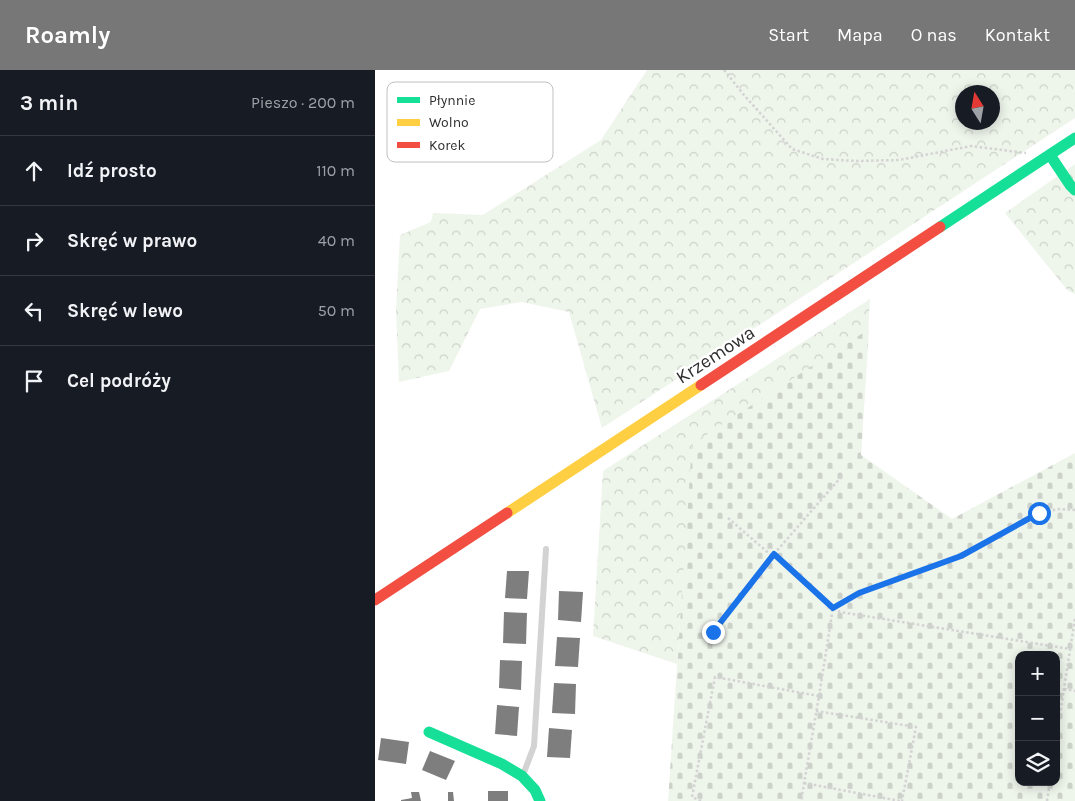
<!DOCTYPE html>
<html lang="pl">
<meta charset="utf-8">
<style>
:root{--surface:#171b24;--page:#242831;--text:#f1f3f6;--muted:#9ea1a6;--line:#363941;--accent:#777}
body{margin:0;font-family:Karla,sans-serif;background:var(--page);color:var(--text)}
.controls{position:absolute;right:15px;bottom:15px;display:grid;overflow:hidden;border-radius:10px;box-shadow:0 2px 12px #0003}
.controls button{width:45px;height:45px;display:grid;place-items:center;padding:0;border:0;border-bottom:1px solid var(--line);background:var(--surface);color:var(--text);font:25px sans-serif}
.compass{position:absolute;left:580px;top:15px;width:45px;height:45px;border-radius:50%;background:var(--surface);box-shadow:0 2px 12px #0003;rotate:349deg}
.stop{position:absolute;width:15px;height:15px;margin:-11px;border:4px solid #1a73e8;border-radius:50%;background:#fff}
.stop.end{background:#1a73e8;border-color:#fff;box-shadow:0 1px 5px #0008}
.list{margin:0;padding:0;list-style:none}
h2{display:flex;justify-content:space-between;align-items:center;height:65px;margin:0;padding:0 20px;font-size:21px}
h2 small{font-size:16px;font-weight:400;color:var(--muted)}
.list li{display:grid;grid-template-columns:32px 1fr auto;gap:15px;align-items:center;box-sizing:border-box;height:70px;padding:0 20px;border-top:1px solid var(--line)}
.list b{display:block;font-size:19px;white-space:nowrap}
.list em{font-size:16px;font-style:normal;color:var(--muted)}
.icon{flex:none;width:28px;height:28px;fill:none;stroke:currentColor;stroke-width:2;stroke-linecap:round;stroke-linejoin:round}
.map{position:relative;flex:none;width:700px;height:731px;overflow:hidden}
header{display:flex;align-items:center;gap:30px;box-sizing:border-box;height:70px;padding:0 25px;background:var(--accent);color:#fff}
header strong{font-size:24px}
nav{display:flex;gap:28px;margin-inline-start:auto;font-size:18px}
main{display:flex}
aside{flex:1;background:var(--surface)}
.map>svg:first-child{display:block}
.forest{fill:url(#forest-crowns);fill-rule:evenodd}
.cemetery{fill:url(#cemetery-stones);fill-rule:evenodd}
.building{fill:#7e7e7e}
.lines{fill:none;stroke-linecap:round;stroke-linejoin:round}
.path{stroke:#d3d3d3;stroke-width:2.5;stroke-dasharray:2.5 2.5;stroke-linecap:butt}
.lane{stroke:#d3d3d3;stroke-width:6}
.fast{stroke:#16e098;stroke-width:11}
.slow{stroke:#ffcf43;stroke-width:11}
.jam{stroke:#f24e42;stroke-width:11}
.route{stroke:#1a73e8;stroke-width:6}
.labels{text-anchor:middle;stroke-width:5;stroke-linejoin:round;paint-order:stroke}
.street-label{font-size:19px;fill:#2e2e2e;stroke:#fff}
.key{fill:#fff;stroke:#c0c0c0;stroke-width:1}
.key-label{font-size:14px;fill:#2e2e2e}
</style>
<header>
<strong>Roamly</strong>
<nav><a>Start</a><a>Mapa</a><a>O nas</a><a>Kontakt</a></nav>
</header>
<main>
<aside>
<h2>3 min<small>Pieszo · 200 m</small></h2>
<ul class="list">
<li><svg class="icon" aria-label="ahead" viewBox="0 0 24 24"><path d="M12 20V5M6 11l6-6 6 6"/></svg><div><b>Idź prosto</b></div><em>110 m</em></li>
<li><svg class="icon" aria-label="right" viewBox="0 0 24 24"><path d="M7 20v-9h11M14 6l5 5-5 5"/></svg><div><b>Skręć w prawo</b></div><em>40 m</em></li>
<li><svg class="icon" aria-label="left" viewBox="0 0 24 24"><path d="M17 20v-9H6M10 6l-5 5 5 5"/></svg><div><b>Skręć w lewo</b></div><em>50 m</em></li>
<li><svg class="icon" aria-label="arrive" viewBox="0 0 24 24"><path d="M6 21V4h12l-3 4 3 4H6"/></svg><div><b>Cel podróży</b></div></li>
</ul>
</aside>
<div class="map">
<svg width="700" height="731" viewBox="0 0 700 731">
<defs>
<pattern id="forest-crowns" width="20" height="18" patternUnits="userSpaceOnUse" patternTransform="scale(1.25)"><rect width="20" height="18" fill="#eef5eb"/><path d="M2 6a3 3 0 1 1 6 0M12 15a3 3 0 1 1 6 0" fill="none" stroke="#ccd2ca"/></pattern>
<pattern id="cemetery-stones" width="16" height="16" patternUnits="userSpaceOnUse" patternTransform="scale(1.25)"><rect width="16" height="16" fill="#eef5eb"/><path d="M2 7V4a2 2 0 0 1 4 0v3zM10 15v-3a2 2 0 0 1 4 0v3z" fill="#ccd2ca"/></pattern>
</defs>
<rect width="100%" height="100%" fill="#fff"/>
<g class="forest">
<path d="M272 0H700V48L227 358 194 242 147 232 105 239 74 301 24 312 21 240 25 165 56 152 58 143 108 145 226 70ZM618 22V52H588V22Z"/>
<path d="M700 94V224L693 221 630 143Z"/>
<path d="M495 229 486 385 318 374 302 594 218 566 228 401Z"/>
</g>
<path class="cemetery" d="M494 259 486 385 577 449 700 383V731H293L317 374ZM644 585H681V712H644Z"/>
<g class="building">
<path d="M132 501H154L152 529 130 528Z"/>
<path d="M184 521 208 522 206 552 183 550Z"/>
<path d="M129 542 152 543 151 574 128 573Z"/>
<path d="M182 567 205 568 203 597 180 596Z"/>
<path d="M125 590 147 591 146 620 124 618Z"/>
<path d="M179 613 201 614 200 644 177 643Z"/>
<path d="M122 635 144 637 142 666 120 664Z"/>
<path d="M174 658 197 660 195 688 172 687Z"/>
<path d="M6 668 34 672 31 694 3 690Z"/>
<path d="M55 681 80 691 71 710 47 700Z"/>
<rect x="113" y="721" width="20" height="10"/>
<path d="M36 722H44L46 731H26V730L37 728Z"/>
<path d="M73 722H78L79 731H73Z"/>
</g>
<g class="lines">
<g class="path">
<path d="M349 0 369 25 417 79 448 89 481 91 524 90 596 76 651 83"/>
<path d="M353 448 397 486"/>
<path d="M399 484 467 406"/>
<path d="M339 562 399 484 458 538 484 523 586 486 664 443 684 439 700 440"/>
<path d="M689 619 700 621"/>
<path d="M444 626 458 538 465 542 695 579"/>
<path d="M441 641 541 657 527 731"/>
<path d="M681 670 700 548"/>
<path d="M429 713 525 731"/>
<path d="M326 731 317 727 340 607 444 626 426 731"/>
<path d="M672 731 675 712"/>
</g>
<path class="lane" d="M148 705 159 676 171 479"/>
<g class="fast">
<path d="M675 85 695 115 700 120"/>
<path d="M565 157 700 68"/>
<path d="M54 662 127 694 147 706 160 720 165 731"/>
</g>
<path class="slow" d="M132 443 326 315"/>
<g class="jam">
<path d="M326 315 565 157"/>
<path d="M0 530 132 443"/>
</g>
</g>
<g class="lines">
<path class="route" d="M338 562 399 484 458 538 484 523 586 486 664 443"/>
</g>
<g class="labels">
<g class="street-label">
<text transform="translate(340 284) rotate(-33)" y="7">Krzemowa</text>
</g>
</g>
<rect x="12" y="12" width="166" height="80" rx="8" class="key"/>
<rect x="22" y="27" width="23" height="6" fill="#16e098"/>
<rect x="22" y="49" width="23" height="7" fill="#ffcf43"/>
<rect x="22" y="72" width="23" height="6" fill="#f24e42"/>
<g class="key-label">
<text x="54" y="35">Płynnie</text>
<text x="54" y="57">Wolno</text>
<text x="54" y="80">Korek</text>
</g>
</svg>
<div class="controls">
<button>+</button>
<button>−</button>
<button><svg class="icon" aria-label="layers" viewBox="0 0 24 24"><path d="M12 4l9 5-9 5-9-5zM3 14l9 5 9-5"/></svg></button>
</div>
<svg class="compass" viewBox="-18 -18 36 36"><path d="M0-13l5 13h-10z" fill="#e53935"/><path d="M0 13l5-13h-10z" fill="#9ea1a6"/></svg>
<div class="stop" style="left:664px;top:443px"></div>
<div class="stop end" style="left:338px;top:562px"></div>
</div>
</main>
